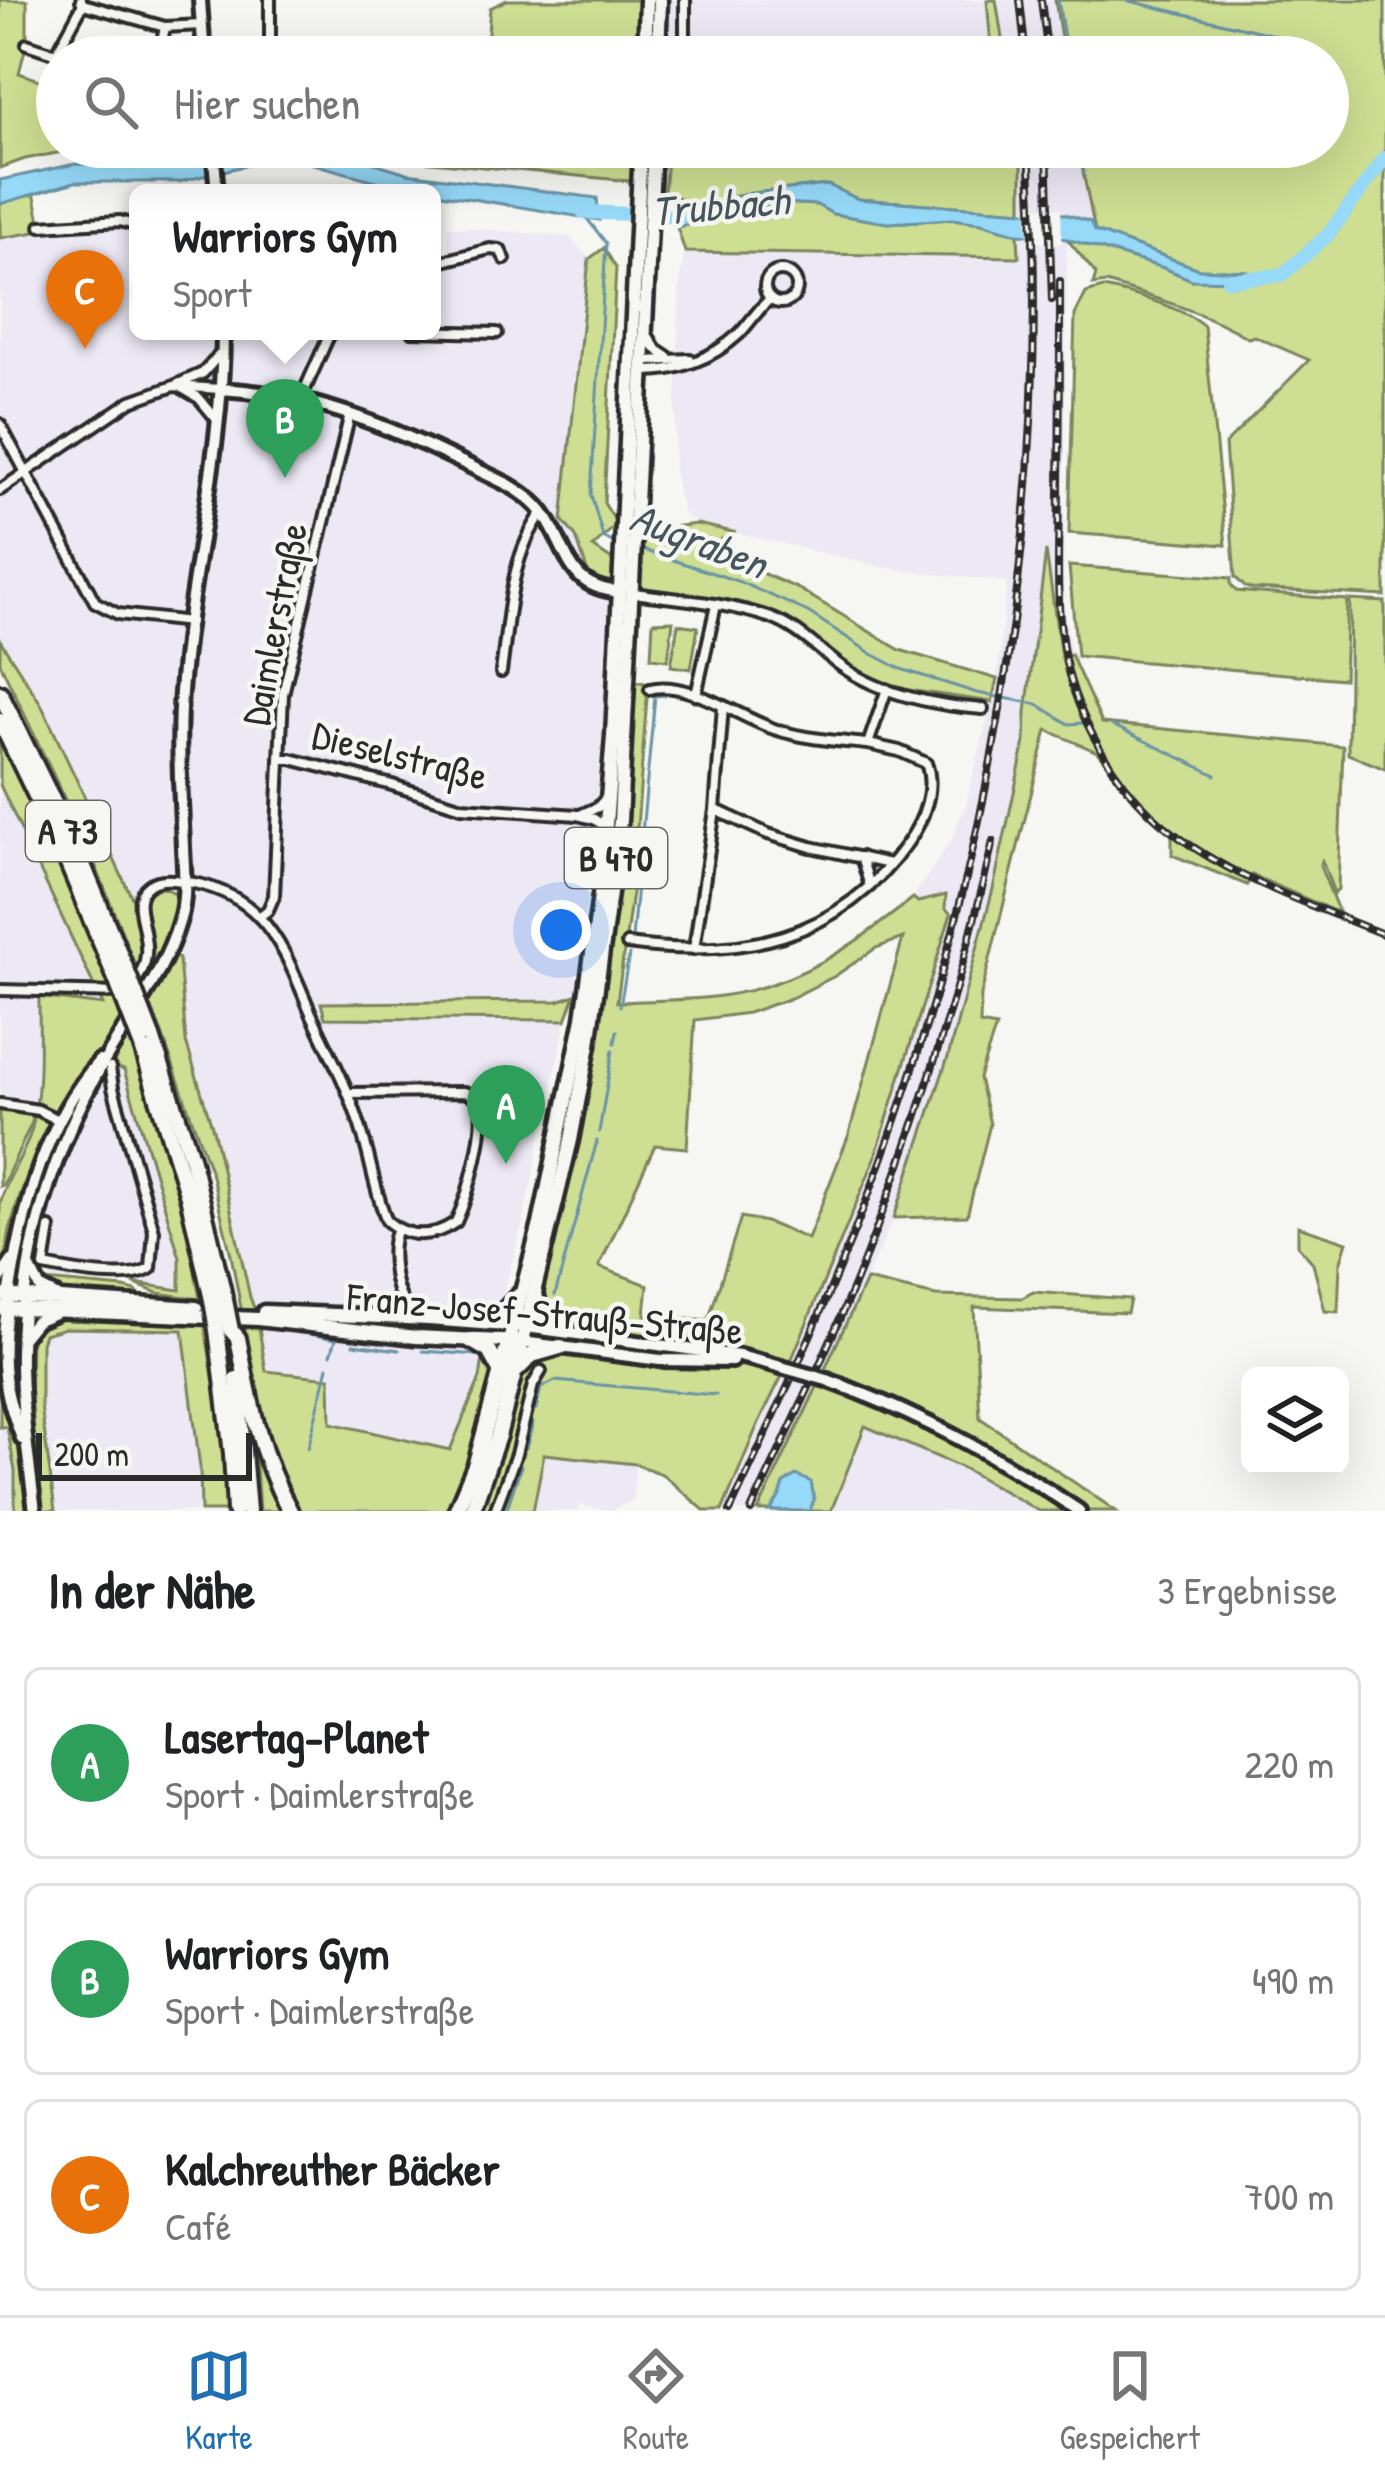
<!DOCTYPE html>
<html lang="de">
<meta charset="utf-8">
<style>
:root{--surface:#fff;--page:#f6f6f6;--text:#202124;--muted:#757577;--line:#e0e0e0;--accent:#1f6fb2}
body{margin:0;font-family:"Patrick Hand",sans-serif;background:var(--page);color:var(--text)}
.controls{position:absolute;right:36px;bottom:36px;display:grid;overflow:hidden;border-radius:18px;box-shadow:0 12px 48px #0002}
.controls button{width:108px;height:108px;display:grid;place-items:center;padding:0;border:0;border-bottom:3px solid var(--line);background:var(--surface);color:var(--text);font:60px sans-serif}
.scale{position:absolute;left:36px;bottom:30px;width:216px;box-sizing:border-box;padding-left:12px;border:6px solid #2b2b2b;border-top:0;font-size:33px;line-height:42px;white-space:nowrap;color:#2b2b2b;-webkit-text-stroke:9px #f6f6f2;paint-order:stroke}
.you{position:absolute;left:561px;top:930px;width:42px;height:42px;margin:-30px;border:9px solid #fff;border-radius:50%;background:#1a73e8;box-shadow:0 0 0 18px #1a73e833}
.badge{display:grid;place-items:center;width:78px;height:78px;border-radius:50%;background:var(--accent);color:#fff;font-size:39px;font-weight:700}
.pin{position:absolute;translate:-50% -99px;filter:drop-shadow(0 3px 6px #0008)}
.pin::after{content:'';position:absolute;top:63px;width:42px;height:36px;background:inherit;clip-path:polygon(0 0,100% 0,50% 100%)}
.popup{position:absolute;left:129px;top:184px;width:312px;height:156px;box-sizing:border-box;display:grid;place-content:center;border-radius:18px;background:var(--surface);filter:drop-shadow(0 3px 9px #0005);font-size:39px;white-space:nowrap;color:var(--muted)}
.popup b{font-size:45px;color:var(--text)}
.popup::after{content:'';position:absolute;left:50%;top:100%;margin-left:-24px;border:24px solid transparent;border-top-color:var(--surface)}
.list{margin:0;padding:0;list-style:none}
h2{display:flex;justify-content:space-between;align-items:center;height:156px;margin:0;padding:0 48px;font-size:51px}
h2 small{font-size:39px;font-weight:400;color:var(--muted)}
.list li{display:grid;grid-template-columns:78px 1fr auto;gap:36px;align-items:center;box-sizing:border-box;height:192px;margin:0 24px 24px;padding:0 24px;border:3px solid var(--line);border-radius:18px}
.list b{display:block;font-size:45px;white-space:nowrap}
.list p{margin:0;font-size:39px;white-space:nowrap;color:var(--muted)}
.list em{font-size:39px;font-style:normal;color:var(--muted)}
.icon{flex:none;width:66px;height:66px;fill:none;stroke:currentColor;stroke-width:2;stroke-linecap:round;stroke-linejoin:round}
.map{position:relative;flex:none;width:1385px;height:1511px;overflow:hidden}
.search{position:absolute;background:var(--surface);box-shadow:0 12px 48px #0002;left:36px;right:36px;top:36px;height:132px;display:flex;align-items:center;gap:30px;box-sizing:border-box;padding:0 42px;border-radius:66px;color:var(--muted);font-size:45px}
.sheet{height:804px;background:var(--surface)}
nav{display:flex;justify-content:space-around;align-items:center;box-sizing:border-box;height:168px;border-top:3px solid var(--line);background:var(--surface);font-size:33px;color:var(--muted)}
nav a{display:grid;justify-items:center;gap:6px}
nav .on{color:var(--accent)}
.map>svg:first-child{display:block}
.built{fill:#ece8f4}
.green{fill:#cede92;stroke:#7c845e;stroke-width:3;fill-rule:evenodd}
.water{fill:#96d9f8;stroke:#6b93a6;stroke-width:3}
.pier{fill:#f6f6f2}
.lines{fill:none;stroke-linecap:round;stroke-linejoin:round}
.stream{stroke:#6b93a6;stroke-width:3}
.river{stroke:#96d9f8;stroke-width:14}
.street-casing{stroke:#2b2b2b;stroke-width:16}
.secondary-casing{stroke:#2b2b2b;stroke-width:20}
.primary-casing{stroke:#2b2b2b;stroke-width:21}
.highway-casing{stroke:#2b2b2b;stroke-width:22}
.street{stroke:#f6f6f2;stroke-width:8}
.secondary{stroke:#f6f6f2;stroke-width:10}
.primary{stroke:#f6f6f2;stroke-width:12}
.highway{stroke:#f6f6f2;stroke-width:14}
.rail-casing{stroke:#2b2b2b;stroke-width:8}
.rail{stroke:#f6f6f2;stroke-width:3;stroke-dasharray:9;stroke-linecap:butt}
.secondary-bridge-casing{stroke:#2b2b2b;stroke-width:20;stroke-linecap:butt}
.highway-bridge-casing{stroke:#2b2b2b;stroke-width:22;stroke-linecap:butt}
.secondary-bridge{stroke:#f6f6f2;stroke-width:10}
.highway-bridge{stroke:#f6f6f2;stroke-width:14}
.labels{text-anchor:middle;stroke-width:9;stroke-linejoin:round;paint-order:stroke}
.shield{fill:#f6f6f2;stroke:#686867;stroke-width:3}
.shield-label{font-size:36px;font-weight:bold;fill:#2b2b2b}
.street-label{font-size:39px;fill:#2b2b2b;stroke:#f6f6f2}
.water-label{font-size:42px;font-style:italic;fill:#46565e;stroke:#f6f6f2}
</style>
<div class="map">
<svg width="1385" height="1511" viewBox="0 0 1385 1511">
<rect width="100%" height="100%" fill="#f6f6f2"/>
<filter id="ink" filterUnits="userSpaceOnUse"><feTurbulence type="fractalNoise" baseFrequency=".00833" numOctaves="2"/><feDisplacementMap in="SourceGraphic" scale="24" xChannelSelector="R" yChannelSelector="G"/><feConvolveMatrix kernelMatrix="1 2 1 2 8 2 1 2 1" color-interpolation-filters="sRGB"/></filter>
<g filter="url(#ink)">
<g class="built">
<path d="M670 0H987L992 57H669Z"/>
<path d="M996 0H1055L1064 57H1005Z"/>
<path d="M1022 147H1078L1091 222 1065 214 1022 211Z"/>
<path d="M120 225 138 230V331H432V260L449 255 447 226 570 237 589 259 562 520 576 536 588 573 615 583 592 852 575 995 558 1001 322 1003 398 1020H566L522 1225 493 1330 481 1360 480 1378 451 1450 330 1423 266 1371 257 1316 250 1297 214 1133 186 1042 179 960 163 952 134 900 41 704 0 640V238L42 231Z"/>
<path d="M1018 234 1067 239 1063 600 1071 655 1061 658 1054 619 1026 712 1025 742 993 889 948 1057 894 1218 758 1511H722L758 1424 799 1345 875 1158 919 1022 950 914 913 898 952 839 967 801 997 679 1007 582 892 569 697 524 683 513 674 470 680 280 685 252 1018 257Z"/>
<path d="M0 785 104 1006 39 997V1059L34 1122 27 1149 10 1179 0 1205Z"/>
<path d="M108 1064 124 1070 180 1258 181 1290 133 1283 58 1280 50 1278 41 1268 45 1214 58 1172Z"/>
<path d="M65 1328 184 1330 200 1469 201 1511H55L41 1406V1343L44 1334Z"/>
<path d="M865 1426 963 1468 1039 1511H831Z"/>
<path d="M0 1427H6L15 1471 14 1511H0Z"/>
<path d="M543 1454 635 1464 633 1500 610 1511 579 1505V1511H533Z"/>
</g>
<g class="green">
<path d="M0 0H27V42L19 73 57 86V147H89L25 159 0 168Z"/>
<path d="M507 0H640L638 57H479L488 33 490 8Z"/>
<path d="M987 0H996L1005 57H992Z"/>
<path d="M1055 0H1385V596L1252 589 1245 587 1235 577 1225 444 1309 360 1254 336 1248 338C1205 312 1155 298 1106 283L1093 285 1096 274 1067 239 1164 268 1192 280 1245 271 1199 269 1095 231 1078 147H1328V57H1064Z"/>
<path d="M346 147H633L631 181 400 159Z"/>
<path d="M668 147 822 152 922 147 988 154 995 147H1022V211L858 199 828 185 743 194 703 208 664 192Z"/>
<path d="M34 192 42 231 0 238V204Z"/>
<path d="M783 203 818 205 833 214 888 223 952 219 982 223 1018 234 1019 257 685 252 677 227Z"/>
<path d="M604 248 616 268 604 503 617 524 593 547 618 564 615 583 600 582 588 573 576 537 562 520 589 259Z"/>
<path d="M1103 288C1131 293 1184 308 1204 326L1226 545 1069 533 1075 315 1086 293Z"/>
<path d="M697 524 733 532 706 549 799 589 900 650 997 679 992 702 887 687 835 658 772 614 685 593 639 589 643 530Z"/>
<path d="M1046 551 1061 657 1071 655 1102 723 1343 746 1338 889 1334 893 1322 861 1320 866 1339 913 1252 875 1247 885 1172 855V834L1137 800 1097 752 1047 730 981 995 980 1024 996 1027 979 1078 990 1124 967 1216 894 1218 948 1057 993 889 1025 742 1026 712Z"/>
<path d="M1069 566 1231 578V585L1236 591 1347 600 1344 679 1077 656Z"/>
<path d="M1350 600 1385 602V769L1348 754Z"/>
<path d="M673 621 668 660 651 658 653 622Z"/>
<path d="M678 624 698 627 691 669 671 666Z"/>
<path d="M0 640 41 704 133 900C151 892 162 880 178 897L163 951 179 959 186 1042 214 1133 250 1297 257 1316 266 1371 330 1378 331 1423 450 1450 480 1378 484 1352 525 1367 552 1351 665 1365 766 1366 765 1371 782 1376 758 1424 722 1511H705L662 1474 635 1464 544 1454 533 1511H259L248 1345 231 1255 212 1176 161 1031 91 854 0 663Z"/>
<path d="M636 681 648 684 632 893 617 1002C651 1000 687 1001 721 996 797 986 855 945 913 898L918 902 946 895 945 908 951 914 875 1158 791 1361 770 1355 768 1359 721 1347 557 1321 546 1313 541 1290 568 1177 619 892ZM903 938 849 1134 808 1239 766 1222 741 1217 708 1321 645 1315 648 1285 599 1267 655 1145 687 1148 695 1020 748 1013 791 998 835 976 876 948Z"/>
<path d="M0 737C73 888 143 1045 182 1209 190 1238 194 1269 200 1299L157 1293 133 1283 180 1290V1258L124 1070 91 1059C57 1106 29 1162 13 1218 7 1236 8 1255 0 1272 0 1251 0 1227 0 1206 5 1178 25 1156 32 1128 42 1086 39 1040 39 997L103 1005 0 785Z"/>
<path d="M575 995 566 1020 325 1018 321 1003 558 1001Z"/>
<path d="M0 1108 30 1114 33 1120 3 1185 0 1186Z"/>
<path d="M1298 1226 1347 1242 1340 1264 1338 1312 1325 1311 1313 1263 1298 1246Z"/>
<path d="M866 1280 936 1296 1022 1298 1033 1292 1130 1299 1127 1313 974 1307 980 1418 1116 1511H1039L963 1468 865 1426 831 1511H758L817 1387 824 1388 829 1373 824 1371Z"/>
<path d="M45 1281 124 1288 136 1291 139 1295 52 1290 41 1285Z"/>
<path d="M56 1316 204 1321 220 1417 227 1511H201L200 1468 183 1330 65 1328 44 1334 41 1343V1406L55 1511H15V1471L7 1427H0V1368L13 1425 30 1422 31 1334 35 1327Z"/>
</g>
<g class="water">
<path d="M307 147 365 160 407 173 597 198 599 220 394 186 284 156 179 182H75L0 204V180L75 164 173 167 272 148Z"/>
<path d="M828 185 858 199 1065 214 1091 222 1095 231 1199 269 1246 271 1241 281 1192 280 1164 268 1067 239 1018 234 982 223 952 219 888 223 833 214 817 205 783 203 762 206 677 227 676 207 703 208 743 194Z"/>
<path d="M796 1475 811 1482 814 1499 810 1511H770L780 1496 784 1483Z"/>
</g>
<path class="pier" d="M1027 205 1061 208 1062 244 1028 241Z"/>
<g class="lines">
<g class="stream">
<path d="M1058 0 1067 57"/>
<path d="M1125 0 1275 35"/>
<path d="M1080 147 1084 173"/>
<path d="M585 216 606 243 591 495 603 537 616 544"/>
<path d="M637 548 740 582 808 612 872 654 901 669 977 693 1037 704 1069 724 1083 723"/>
<path d="M1112 725 1216 775"/>
<path d="M632 938 655 696 666 695"/>
<path d="M620 1006 629 955"/>
<path d="M615 1043 617 1031"/>
<path d="M599 1132 613 1050"/>
<path d="M555 1295 597 1141"/>
<path d="M277 1328 336 1339 331 1354"/>
<path d="M353 1344 399 1350"/>
<path d="M423 1351 478 1355"/>
<path d="M536 1409 541 1388 555 1381 716 1395"/>
<path d="M308 1448 328 1367"/>
<path d="M526 1448 533 1423"/>
<path d="M506 1511 521 1466"/>
</g>
<g class="river">
<path d="M583 212 676 216 692 214"/>
<path d="M1228 280 1282 275 1328 235 1385 158"/>
</g>
<defs>
<g id="street">
<path d="M81 0 83 4 165 27 201 25"/>
<path d="M270 0V57"/>
<path d="M27 44 56 54"/>
<path d="M68 57 56 54 83 4"/>
<path d="M159 57 165 27"/>
<path d="M685 57V0"/>
<path d="M41 226 120 221 138 226"/>
<path d="M432 264 490 249 500 250 505 259"/>
<circle cx="781" cy="287" r="16"/>
<path d="M411 331 497 333"/>
<path d="M647 334 656 349 668 357"/>
<path d="M644 361 690 359"/>
<path d="M643 371C678 372 713 358 739 334 750 323 758 309 770 299"/>
<path d="M176 385 203 373 221 353"/>
<path d="M182 388 199 398 218 421"/>
<path d="M301 398 331 331"/>
<path d="M0 424 95 602 118 614 190 622"/>
<path d="M0 490 131 401 174 386 221 389"/>
<path d="M633 593C678 599 728 603 771 618 799 628 818 650 841 666 880 694 936 706 983 709"/>
<path d="M501 672C509 618 509 557 543 512"/>
<path d="M650 689C686 679 739 717 774 729 804 739 837 741 868 744L887 689"/>
<path d="M696 695 716 605"/>
<path d="M280 759H291L392 785 462 807 578 815 594 819 604 826"/>
<path d="M716 810 768 834 811 847 890 864"/>
<path d="M580 815 598 807 607 797"/>
<path d="M861 857 870 886"/>
<path d="M259 917 268 910 274 896 283 694 350 414"/>
<path d="M627 944C739 959 839 941 908 842 923 821 936 789 926 763L899 751 868 744"/>
<path d="M694 949 715 810 723 706"/>
<path d="M132 986C168 946 121 905 149 885 162 876 180 881 194 883 218 888 242 899 259 917 284 943 297 981 311 1013 328 1050 347 1085 359 1123 370 1155 374 1190 387 1221 408 1239 433 1238 456 1222 468 1196 489 1125 479 1098L464 1092 349 1093"/>
<path d="M0 990 119 993"/>
<path d="M0 1104 38 1110 60 1121"/>
<path d="M50 1228 44 1266C69 1271 132 1283 151 1268L154 1231 113 1088 110 1068"/>
<path d="M397 1229C388 1248 393 1289 406 1306 410 1311 418 1314 423 1317"/>
<path d="M495 1511 516 1454 533 1385 541 1371"/>
</g>
<g id="secondary">
<path d="M200 0 204 57"/>
<path d="M213 147 217 193"/>
<path d="M221 389C331 395 412 438 509 485 526 495 541 506 550 524 571 561 571 587 620 592"/>
<path d="M30 1268 40 1288 56 1296"/>
<path d="M0 1279 12 1261"/>
<path d="M537 1293 541 1313 562 1329"/>
<path d="M526 1327 739 1356 767 1363"/>
<path d="M23 1337 36 1321 55 1313"/>
<path d="M522 1342 660 1360 732 1361"/>
<path d="M827 1380C917 1413 1000 1457 1079 1511"/>
<path d="M22 1439C15 1419 7 1398 5 1376 1 1345 6 1314 11 1284 25 1204 44 1124 99 1061"/>
<path d="M35 1511C29 1463 22 1415 21 1366 19 1267 47 1166 94 1079 123 1025 163 978 180 919 187 896 184 870 183 847 181 796 177 743 181 692 190 571 223 453 223 331"/>
</g>
<g id="primary">
<path d="M645 57 647 0"/>
<path d="M658 57 660 0"/>
<path d="M0 1295 196 1308"/>
<path d="M0 1308 258 1319 416 1337 522 1342 571 1140 589 1045 620 821 654 147"/>
<path d="M264 1312 429 1319 519 1326"/>
<path d="M481 1322 504 1310 518 1295"/>
<path d="M509 1341 540 1224 583 1018 601 888 613 736 641 147"/>
</g>
<g id="highway">
<path d="M0 693 76 848 127 972"/>
<path d="M0 721 63 852 116 979"/>
<path d="M152 1037 192 1160 225 1300"/>
<path d="M142 1047 188 1196 212 1300"/>
<path d="M217 1330 232 1454 235 1511"/>
<path d="M231 1330 238 1338C249 1398 260 1457 290 1511"/>
<path d="M470 1340 489 1351 501 1373"/>
<path d="M517 1370 532 1355 560 1347"/>
<path d="M237 1379 248 1511"/>
<path d="M456 1511 476 1463 509 1341"/>
<path d="M472 1511 498 1436 522 1342"/>
</g>
</defs>
<use href="#street" class="street-casing"/>
<use href="#secondary" class="secondary-casing"/>
<use href="#primary" class="primary-casing"/>
<use href="#highway" class="highway-casing"/>
<use href="#street" class="street"/>
<use href="#secondary" class="secondary"/>
<use href="#primary" class="primary"/>
<use href="#highway" class="highway"/>
<defs>
<g id="rail">
<path d="M1020 0 1026 57"/>
<path d="M1041 0 1048 57"/>
<path d="M1047 147 1052 300"/>
<path d="M1060 281C1060 348 1060 415 1059 482 1059 536 1055 593 1063 647 1072 707 1107 772 1151 814 1215 874 1305 902 1385 935"/>
<path d="M730 1511C784 1396 837 1281 881 1162 999 837 1051 492 1029 147"/>
<path d="M751 1511C794 1420 838 1329 874 1235 923 1107 963 976 993 841"/>
</g>
</defs>
<use href="#rail" class="rail-casing"/>
<use href="#rail" class="rail"/>
<defs>
<path id="secondary-bridge" d="M767 1363 827 1380"/>
<g id="highway-bridge">
<path d="M127 972 152 1037"/>
<path d="M116 979 142 1047"/>
<path d="M212 1300 217 1330"/>
<path d="M225 1300 231 1330"/>
</g>
</defs>
<use href="#secondary-bridge" class="secondary-bridge-casing"/>
<use href="#highway-bridge" class="highway-bridge-casing"/>
<use href="#secondary-bridge" class="secondary-bridge"/>
<use href="#highway-bridge" class="highway-bridge"/>
</g>
</g>
<g class="labels">
<g class="shield">
<rect x="26" y="801" width="84" height="60" rx="9"/>
<rect x="565" y="828" width="102" height="60" rx="9"/>
</g>
<g class="shield-label">
<text x="68" y="844">A 73</text>
<text x="616" y="871">B 470</text>
</g>
<g class="street-label">
<text transform="translate(274 624) rotate(-79)" y="14">Daimlerstraße</text>
<text transform="translate(400 755) rotate(14)" y="14">Dieselstraße</text>
<text transform="translate(545 1313) rotate(5)" y="14">Franz-Josef-Strauß-Straße</text>
</g>
<g class="water-label">
<text transform="translate(720 205) rotate(-5)" y="15">Trubbach</text>
<text transform="translate(699 540) rotate(21)" y="15">Augraben</text>
</g>
</g>
</svg>
<div class="controls">
<button><svg class="icon" aria-label="layers" viewBox="0 0 24 24"><path d="M12 4l9 5-9 5-9-5zM3 14l9 5 9-5"/></svg></button>
</div>
<div class="scale">200 m</div>
<div class="you"></div>
<div class="pin badge" style="left:506px;top:1164px;background:#2e9e5b">A</div>
<div class="pin badge" style="left:285px;top:478px;background:#2e9e5b">B</div>
<div class="popup"><b>Warriors Gym</b>Sport</div>
<div class="pin badge" style="left:85px;top:349px;background:#e8710a">C</div>
<div class="search"><svg class="icon" aria-label="search" viewBox="0 0 24 24"><circle cx="10" cy="10" r="6"/><path d="M15 15l6 6"/></svg>Hier suchen</div>
</div>
<section class="sheet">
<h2>In der Nähe<small>3 Ergebnisse</small></h2>
<ul class="list">
<li><span class="badge" style="background:#2e9e5b">A</span><div><b>Lasertag-Planet</b><p>Sport · Daimlerstraße</p></div><em>220 m</em></li>
<li><span class="badge" style="background:#2e9e5b">B</span><div><b>Warriors Gym</b><p>Sport · Daimlerstraße</p></div><em>490 m</em></li>
<li><span class="badge" style="background:#e8710a">C</span><div><b>Kalchreuther Bäcker</b><p>Café</p></div><em>700 m</em></li>
</ul>
</section>
<nav>
<a class="on"><svg class="icon" aria-label="map" viewBox="0 0 24 24"><path d="M3 6l6-2 6 2 6-2v14l-6 2-6-2-6 2zM9 4v14M15 6v14"/></svg>Karte</a>
<a><svg class="icon" aria-label="directions" viewBox="0 0 24 24"><path d="M12 3l9 9-9 9-9-9zM9 14v-3h6M13 9l2 2-2 2"/></svg>Route</a>
<a><svg class="icon" aria-label="saved" viewBox="0 0 24 24"><path d="M7 4h10v16l-5-4-5 4z"/></svg>Gespeichert</a>
</nav>
